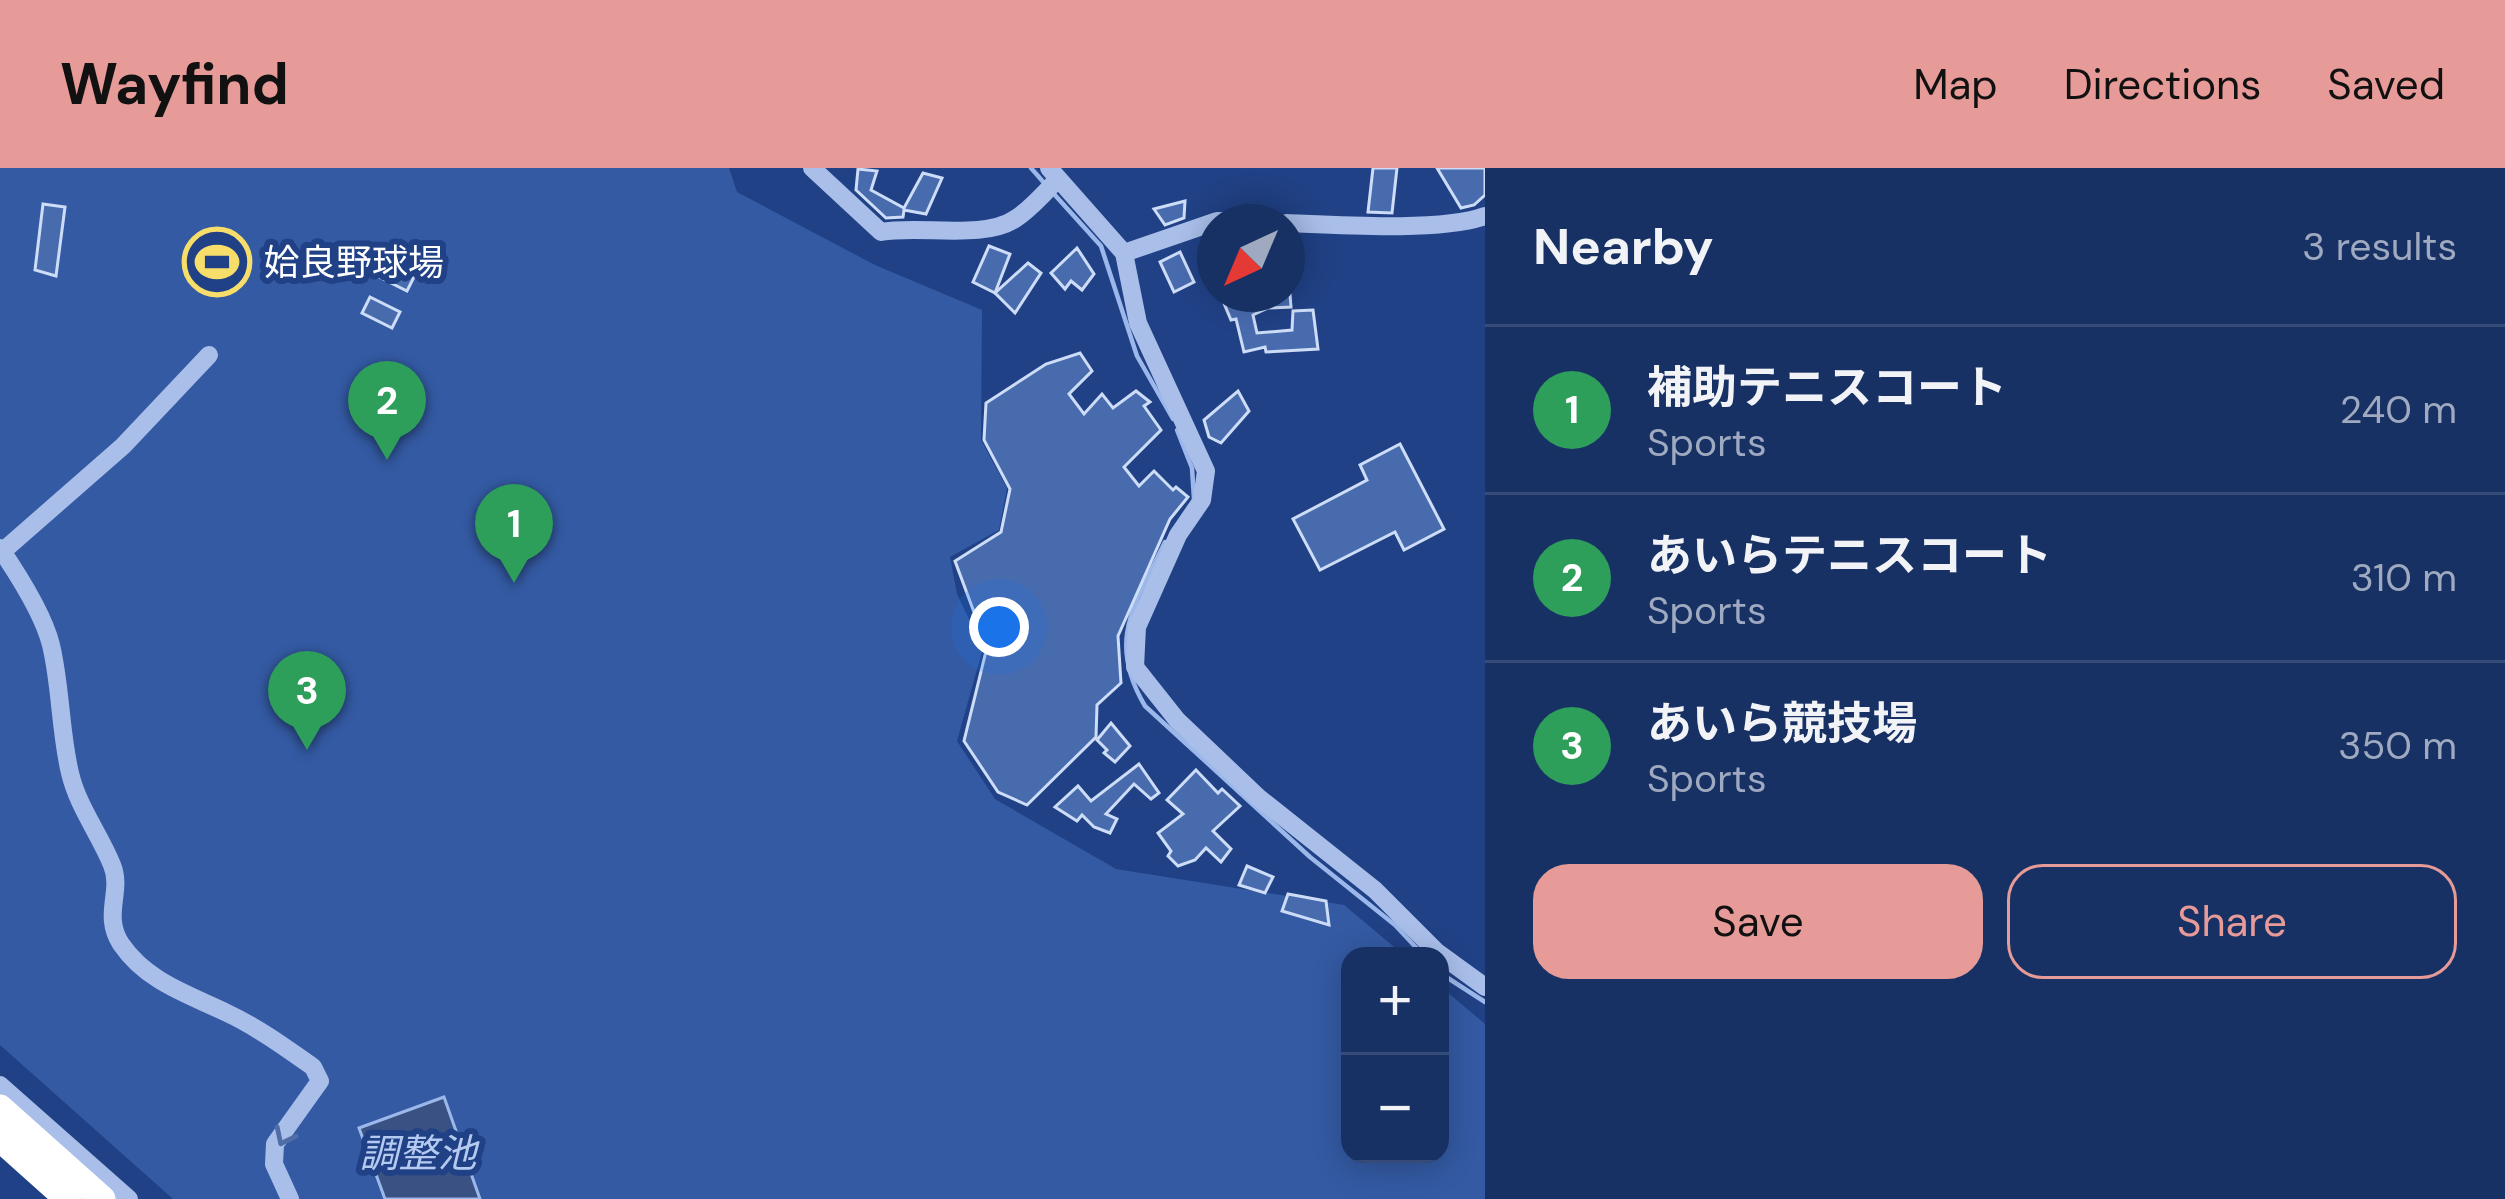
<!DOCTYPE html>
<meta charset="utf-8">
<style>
:root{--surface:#183164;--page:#21396a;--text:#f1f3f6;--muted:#9fa9bf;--line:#364c78;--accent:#e69b98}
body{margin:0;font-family:"DM Sans","Noto Sans JP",sans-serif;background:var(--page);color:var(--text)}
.controls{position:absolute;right:36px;bottom:36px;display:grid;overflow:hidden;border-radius:24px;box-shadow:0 6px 30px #0003}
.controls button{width:108px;height:108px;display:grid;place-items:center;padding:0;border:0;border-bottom:3px solid var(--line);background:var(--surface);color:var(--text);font:60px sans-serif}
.compass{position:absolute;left:1197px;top:36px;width:108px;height:108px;border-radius:50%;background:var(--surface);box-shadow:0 6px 30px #0003;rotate:224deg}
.you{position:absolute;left:999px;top:459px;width:42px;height:42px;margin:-30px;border:9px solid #fff;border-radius:50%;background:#1a73e8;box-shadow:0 0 0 18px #1a73e833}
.badge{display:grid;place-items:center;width:78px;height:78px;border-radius:50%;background:var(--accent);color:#fff;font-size:39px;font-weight:700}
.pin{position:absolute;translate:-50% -99px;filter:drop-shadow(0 3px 6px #0008)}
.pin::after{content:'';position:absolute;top:63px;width:42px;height:36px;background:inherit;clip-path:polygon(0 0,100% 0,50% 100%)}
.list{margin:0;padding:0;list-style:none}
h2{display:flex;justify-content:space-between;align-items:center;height:156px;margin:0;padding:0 48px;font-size:51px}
h2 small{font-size:39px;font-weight:400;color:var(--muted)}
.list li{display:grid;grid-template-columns:78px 1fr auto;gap:36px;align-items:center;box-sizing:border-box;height:168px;padding:0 48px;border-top:3px solid var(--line)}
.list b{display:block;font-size:45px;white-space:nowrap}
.list p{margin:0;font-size:39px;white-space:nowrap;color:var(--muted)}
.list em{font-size:39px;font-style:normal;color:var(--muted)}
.actions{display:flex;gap:24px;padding:36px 48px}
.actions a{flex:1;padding:27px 0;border:3px solid var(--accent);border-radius:36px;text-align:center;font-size:42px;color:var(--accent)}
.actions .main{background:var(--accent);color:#111}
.map{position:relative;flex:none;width:1485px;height:1031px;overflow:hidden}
header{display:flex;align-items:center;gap:72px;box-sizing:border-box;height:168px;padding:0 60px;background:var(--accent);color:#111}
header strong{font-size:57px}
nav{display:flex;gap:66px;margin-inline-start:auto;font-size:42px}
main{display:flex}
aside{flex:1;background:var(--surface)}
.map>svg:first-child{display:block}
.green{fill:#345aa3}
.water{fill:#395183;stroke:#9cb8eb;stroke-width:3}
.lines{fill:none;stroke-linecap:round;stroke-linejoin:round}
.stream{stroke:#9cb8eb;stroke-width:4.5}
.building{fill:#486bae;stroke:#cddcf7;stroke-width:3}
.minor{stroke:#a9bfea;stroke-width:18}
.highway{stroke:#fff;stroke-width:27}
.oneway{stroke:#506da8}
.labels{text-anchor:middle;stroke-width:12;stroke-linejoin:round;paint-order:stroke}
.poi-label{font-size:36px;fill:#fff;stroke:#204185;text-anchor:start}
.water-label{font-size:39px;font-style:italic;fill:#b4caf1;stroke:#204185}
</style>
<header>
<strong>Wayfind</strong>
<nav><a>Map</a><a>Directions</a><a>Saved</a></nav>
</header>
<main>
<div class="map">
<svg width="1485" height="1031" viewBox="0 0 1485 1031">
<rect width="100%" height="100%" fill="#204185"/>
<path class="green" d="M0 0H729L737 24 875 97 982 142 981 272 1007 320 999 362 950 389 957 426 983 480 957 573 995 631 1116 701 1344 737 1405 788H1350V986H1440V818L1485 856V1031H173L0 877Z"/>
<path class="water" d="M444 929 480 1031H385L359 960Z"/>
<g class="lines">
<g class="stream">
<path d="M1031 0 1046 17"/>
<path d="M1054 26 1101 78 1137 188 1173 251"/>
<path d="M1177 262 1192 300 1194 331"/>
<path d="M1165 374C1135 437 1106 472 1145 538L1310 689 1395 757 1424 788"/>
<path d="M1440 805 1485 834"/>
</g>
</g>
<g class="building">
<path d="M1373 0H1397L1392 45 1368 44Z"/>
<path d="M1437 0H1485V27L1474 37 1461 40Z"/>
<path d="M858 1 877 3 871 22 904 40 923 5 942 10 926 46 904 42 903 49 886 50 856 22Z"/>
<path d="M1185 33 1184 50 1165 57 1154 41Z"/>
<path d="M43 36 65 39 56 108 35 102Z"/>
<path d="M989 78 1010 86 995 125 973 114Z"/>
<path d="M1077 80 1094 106 1082 122 1071 113 1065 121 1051 105Z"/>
<path d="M393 84 405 90 399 101 414 109 407 123 377 108Z"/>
<path d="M1180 84 1194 114 1174 124 1160 94Z"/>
<path d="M1028 95 1041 105 1015 145 995 125Z"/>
<path d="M1220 126H1240L1245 137 1269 126H1290L1291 139 1268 140 1253 147 1257 165 1292 162 1293 143 1313 142 1318 181 1266 184 1265 179 1244 184 1236 151 1231 152Z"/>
<path d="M370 129 400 144 392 160 362 145Z"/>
<path d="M1080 185 1092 203 1069 226 1084 246 1102 226 1113 240 1136 223 1150 234 1144 238 1161 262 1124 299 1139 318 1154 303 1173 322 1176 319 1188 329 1170 351 1118 468 1121 515 1097 537 1096 569 1027 637 998 624 964 573 987 479 955 393 1001 364 1010 321 984 272 986 235 1046 196Z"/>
<path d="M1238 223 1249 243 1221 275 1209 269 1204 252Z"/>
<path d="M1400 276 1444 361 1404 382 1395 364 1320 402 1293 351 1367 312 1360 297Z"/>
<path d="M1111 555 1130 578 1115 594 1104 585 1107 582 1097 572Z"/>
<path d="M1139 596 1159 625 1151 631 1134 616 1106 646 1117 651 1110 665 1094 659 1082 647 1077 653 1055 639 1078 618 1091 633Z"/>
<path d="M1196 602 1218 625 1222 621 1240 638 1213 663 1231 681 1221 694 1206 680 1195 692 1178 698 1168 688 1171 683 1158 665 1183 646 1167 632Z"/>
<path d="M1247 698 1273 709 1265 725 1239 717Z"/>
<path d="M1288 726 1326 733 1329 757 1282 743Z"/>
</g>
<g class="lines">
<g class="minor">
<path d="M812 0 881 64C919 57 984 72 1015 51 1031 41 1045 24 1058 11"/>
<path d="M1049 0 1124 85 1138 155 1206 303 1202 332 1178 367 1137 459 1135 499 1177 552 1258 629 1375 722 1437 784 1485 819"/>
<path d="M1287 55C1336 57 1442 64 1485 48"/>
<path d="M1124 85 1217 53 1245 54"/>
<path d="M0 380C17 405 44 448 51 477 61 519 60 563 70 605 78 639 99 665 112 697 123 723 102 747 121 776 147 814 188 826 227 845 257 859 286 880 313 899L320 913 275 976 274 996 290 1031"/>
<path d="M3 383 123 278 209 187"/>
<path d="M0 917 129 1031"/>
</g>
<g class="highway">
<path d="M0 940 102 1031"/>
<path d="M0 970 68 1031"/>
</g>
</g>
<defs><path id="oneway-chevron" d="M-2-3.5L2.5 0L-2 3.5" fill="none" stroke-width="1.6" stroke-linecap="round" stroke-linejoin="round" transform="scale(3)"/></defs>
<use class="oneway" href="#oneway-chevron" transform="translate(284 969) rotate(116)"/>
<defs>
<symbol id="stadium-ring" viewBox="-11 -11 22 22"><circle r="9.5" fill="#204185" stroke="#f7dd69" stroke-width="1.5"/><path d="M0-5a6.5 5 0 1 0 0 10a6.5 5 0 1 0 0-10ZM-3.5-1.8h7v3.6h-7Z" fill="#f7dd69"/></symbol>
</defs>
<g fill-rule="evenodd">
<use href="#stadium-ring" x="179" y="56" width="76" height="76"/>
</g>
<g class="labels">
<g class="poi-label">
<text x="264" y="107">姶良野球場</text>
</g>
<g class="water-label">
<text x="418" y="999">調整池</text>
</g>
</g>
</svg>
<div class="controls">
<button>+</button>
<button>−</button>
</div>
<svg class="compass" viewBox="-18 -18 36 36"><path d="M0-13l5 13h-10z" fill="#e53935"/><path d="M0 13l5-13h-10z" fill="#9fa9bf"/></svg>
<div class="you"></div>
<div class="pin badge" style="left:514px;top:415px;background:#2e9e5b">1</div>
<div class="pin badge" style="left:387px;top:292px;background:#2e9e5b">2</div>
<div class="pin badge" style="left:307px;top:582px;background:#2e9e5b">3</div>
</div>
<aside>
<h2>Nearby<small>3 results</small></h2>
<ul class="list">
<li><span class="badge" style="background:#2e9e5b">1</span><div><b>補助テニスコート</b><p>Sports</p></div><em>240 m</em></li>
<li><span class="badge" style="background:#2e9e5b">2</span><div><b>あいらテニスコート</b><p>Sports</p></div><em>310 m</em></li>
<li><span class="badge" style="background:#2e9e5b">3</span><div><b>あいら競技場</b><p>Sports</p></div><em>350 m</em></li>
</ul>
<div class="actions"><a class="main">Save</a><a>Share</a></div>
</aside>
</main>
